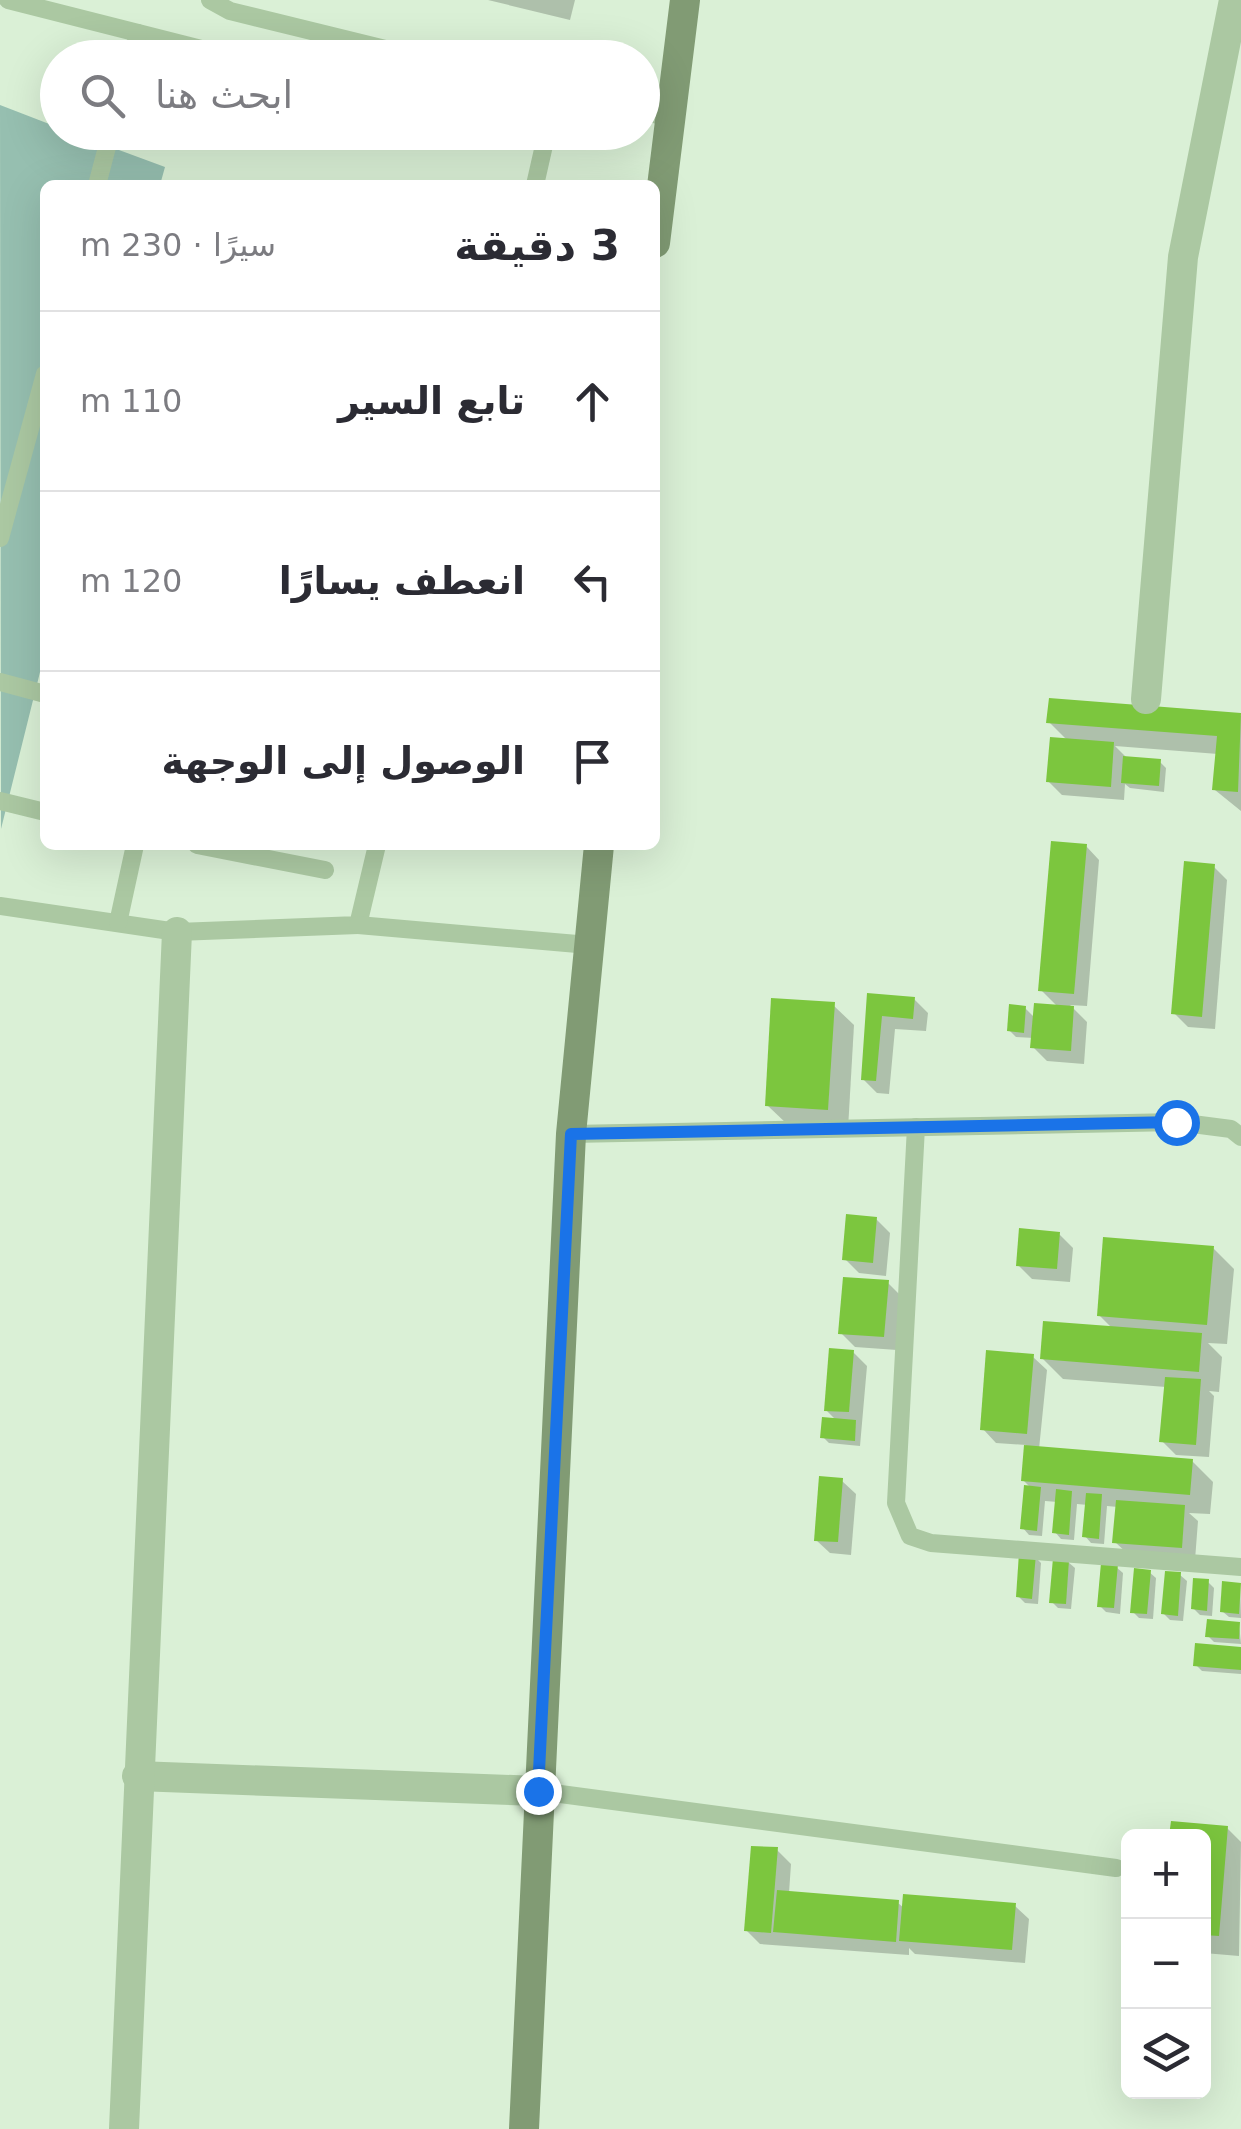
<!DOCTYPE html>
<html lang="ar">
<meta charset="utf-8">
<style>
:root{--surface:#fff;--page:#f2f2f3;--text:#2b2b33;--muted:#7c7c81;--line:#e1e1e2}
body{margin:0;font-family:"DejaVu Sans","Noto Sans Arabic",sans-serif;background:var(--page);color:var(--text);direction:rtl}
.controls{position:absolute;right:30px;bottom:30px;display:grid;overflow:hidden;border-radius:15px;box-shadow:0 10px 40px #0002}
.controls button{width:90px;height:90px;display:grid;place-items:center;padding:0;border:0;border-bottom:2px solid var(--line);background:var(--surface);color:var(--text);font:50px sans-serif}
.stop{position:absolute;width:30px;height:30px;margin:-22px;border:8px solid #1a73e8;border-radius:50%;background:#fff}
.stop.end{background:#1a73e8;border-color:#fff;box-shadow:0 2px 10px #0008}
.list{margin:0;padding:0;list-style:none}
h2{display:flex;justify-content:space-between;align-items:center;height:130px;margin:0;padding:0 40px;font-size:42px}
h2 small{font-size:32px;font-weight:400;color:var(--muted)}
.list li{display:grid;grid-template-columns:65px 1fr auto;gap:30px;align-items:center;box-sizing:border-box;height:180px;padding:0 40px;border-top:2px solid var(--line)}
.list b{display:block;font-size:38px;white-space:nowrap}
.list em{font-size:32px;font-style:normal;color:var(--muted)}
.icon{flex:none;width:55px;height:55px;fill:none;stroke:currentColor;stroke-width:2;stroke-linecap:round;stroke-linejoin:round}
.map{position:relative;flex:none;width:1241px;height:2129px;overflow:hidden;direction:ltr}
.search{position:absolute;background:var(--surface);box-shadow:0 10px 40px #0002;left:40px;top:40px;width:620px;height:110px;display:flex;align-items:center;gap:25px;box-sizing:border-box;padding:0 35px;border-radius:55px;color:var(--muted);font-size:38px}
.panel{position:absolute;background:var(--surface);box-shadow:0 10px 40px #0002;left:40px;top:180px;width:620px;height:670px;border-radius:15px;direction:rtl}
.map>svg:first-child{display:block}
.green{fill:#96bfb0}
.shadow{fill:#0003}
.building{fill:#7cc63e}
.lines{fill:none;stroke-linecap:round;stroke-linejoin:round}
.lane{stroke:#abc8a2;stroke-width:18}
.street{stroke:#abc8a2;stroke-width:30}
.secondary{stroke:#819b74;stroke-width:30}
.route{stroke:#1a73e8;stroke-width:12}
</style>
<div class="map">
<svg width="1241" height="2129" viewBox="0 0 1241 2129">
<rect width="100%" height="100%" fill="#daf0d6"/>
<path class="green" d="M0 105 57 127 58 132 73 133 165 167 160 185H45V652L1 829Z"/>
<g class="shadow">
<path d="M488 0H575L570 20Z"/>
<path d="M1051 701 1241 716V811L1215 790 1218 754 1115 746 1128 759 1160 762 1166 768 1164 792 1130 788 1125 784 1124 800 1062 795 1048 781 1068 741 1049 722Z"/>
<path d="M1086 846 1099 860 1087 1006 1070 1005 1087 1022 1084 1064 1047 1061 1033 1047 1034 1038 1016 1037 1009 1030 1025 1008 1035 1018 1058 1007 1041 990Z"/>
<path d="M1213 866 1227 880 1215 1029 1188 1027 1174 1013Z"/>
<path d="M870 995 914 999 928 1013 926 1031 895 1029 889 1094 877 1093 863 1079Z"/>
<path d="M833 1005 854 1025 848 1129 788 1125 767 1105Z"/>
<path d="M876 1219 890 1233 886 1276 859 1273 845 1259Z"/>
<path d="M1059 1234 1073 1248 1070 1282 1032 1279 1018 1265Z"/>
<path d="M1213 1248 1234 1269 1227 1344 1208 1343 1222 1357 1219 1392 1209 1391 1214 1396 1209 1457 1176 1455 1162 1441 1166 1387 1063 1379 1042 1358 1113 1329 1099 1315Z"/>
<path d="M888 1283 902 1297 897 1350 855 1347 841 1333Z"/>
<path d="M853 1352 867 1366 860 1446 829 1443 823 1437 837 1421 826 1410Z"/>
<path d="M1033 1357 1047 1370 1039 1449 1192 1461 1213 1482 1210 1514 1189 1513 1198 1521 1195 1560 1129 1555 1115 1542 1118 1507 1107 1506 1104 1544 1091 1543 1085 1536 1088 1505 1077 1504 1074 1540 1061 1539 1055 1532 1058 1502 1045 1501 1042 1536 1029 1535 1023 1528 1032 1489 1023 1480 1026 1445 996 1443 983 1429Z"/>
<path d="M842 1481 856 1494 851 1555 830 1553 816 1540Z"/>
<path d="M1035 1557 1041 1563 1038 1604 1025 1603 1018 1596Z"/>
<path d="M1068 1562 1075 1568 1071 1609 1058 1608 1052 1602Z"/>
<path d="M1116 1567 1123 1573 1120 1614 1106 1612 1100 1606Z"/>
<path d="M1149 1572 1156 1578 1153 1619 1139 1618 1133 1612Z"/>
<path d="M1180 1575 1187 1581 1183 1621 1170 1620 1164 1614Z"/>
<path d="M1208 1582 1214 1588 1212 1616 1200 1615 1193 1608Z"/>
<path d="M1240 1585 1241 1618 1229 1617 1222 1611Z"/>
<path d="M1239 1624 1241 1644 1214 1642 1208 1636Z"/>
<path d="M1241 1649V1674L1202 1671 1196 1665Z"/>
<path d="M1173 1824 1227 1828 1241 1842 1239 1956 1204 1953V1836H1172Z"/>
<path d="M777 1850 791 1864 789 1893 898 1903 904 1908 1015 1906 1029 1919 1025 1963 915 1954 909 1948V1955L760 1944 746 1930Z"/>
</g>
<g class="building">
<path d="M1049 698 1241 713 1238 792 1212 790 1217 736 1046 723Z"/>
<path d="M1050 737 1114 742 1111 787 1046 782Z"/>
<path d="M1123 756 1161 759 1159 786 1121 783Z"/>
<path d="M1051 841 1087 844 1074 994 1038 991Z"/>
<path d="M1184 861 1215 864 1202 1017 1171 1014Z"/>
<path d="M867 993 915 997 913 1019 882 1016 876 1081 861 1080Z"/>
<path d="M771 998 835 1002 828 1110 765 1106Z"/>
<path d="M1034 1003 1074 1006 1071 1051 1030 1048Z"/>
<path d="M1009 1004 1026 1006 1024 1033 1007 1031Z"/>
<path d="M846 1214 877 1217 873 1263 842 1260Z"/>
<path d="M1019 1228 1060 1232 1057 1269 1016 1266Z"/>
<path d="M1103 1237 1214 1246 1207 1325 1097 1316Z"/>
<path d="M843 1277 889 1280 884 1337 838 1334Z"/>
<path d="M1043 1321 1202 1333 1199 1372 1040 1359Z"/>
<path d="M829 1348 854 1350 849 1412 824 1411Z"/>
<path d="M986 1350 1034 1354 1027 1434 980 1430Z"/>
<path d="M1165 1377 1201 1379 1196 1445 1159 1442Z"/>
<path d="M822 1417 856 1420 855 1441 820 1438Z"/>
<path d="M1024 1445 1193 1459 1190 1495 1021 1481Z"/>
<path d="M819 1476 843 1478 838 1542 814 1541Z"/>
<path d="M1024 1485 1041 1487 1037 1531 1020 1529Z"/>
<path d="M1056 1489 1072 1491 1069 1535 1052 1533Z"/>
<path d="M1086 1493 1102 1494 1099 1539 1082 1537Z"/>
<path d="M1116 1500 1185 1505 1182 1548 1112 1543Z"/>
<path d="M1019 1553 1036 1554 1032 1599 1016 1597Z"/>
<path d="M1053 1558 1069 1560 1066 1604 1049 1603Z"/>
<path d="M1101 1563 1118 1564 1114 1608 1097 1607Z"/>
<path d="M1134 1568 1151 1570 1147 1614 1130 1613Z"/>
<path d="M1165 1571 1181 1572 1178 1616 1161 1614Z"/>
<path d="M1193 1578 1209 1579 1207 1611 1191 1609Z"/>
<path d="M1222 1581 1241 1583 1239 1614 1220 1612Z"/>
<path d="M1207 1619 1240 1622 1239 1639 1205 1637Z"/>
<path d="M1195 1643 1241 1647V1670L1193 1666Z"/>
<path d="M1171 1821 1228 1826 1219 1936 1204 1935V1836H1169Z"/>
<path d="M751 1846 778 1847 771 1933 744 1931Z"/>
<path d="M777 1890 899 1900 896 1942 773 1932Z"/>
<path d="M903 1894 1016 1903 1012 1950 899 1941Z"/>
</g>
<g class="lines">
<g class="lane">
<path d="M8 0 221 54"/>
<path d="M210 0 230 11 422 58"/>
<path d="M132 58 138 33"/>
<path d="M642 111 670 118"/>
<path d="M97 185 111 132"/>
<path d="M535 185 547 132"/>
<path d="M0 538 45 374"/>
<path d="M0 682 45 694"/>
<path d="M0 801 45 812"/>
<path d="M197 845 325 870"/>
<path d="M0 906 177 932 358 925 377 845"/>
<path d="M118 923 135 845"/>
<path d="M358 925 589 945"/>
<path d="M916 1127 896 1503 910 1536 931 1543 1241 1567"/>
<path d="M571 1134 1177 1122 1231 1129 1241 1137"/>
<path d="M538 1791 1116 1868"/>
</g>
<g class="street">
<path d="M1146 699 1183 257 1234 0"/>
<path d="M137 1776 538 1791"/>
<path d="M124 2129 177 932"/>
</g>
<g class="secondary">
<path d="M655 243 685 0"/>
<path d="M524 2129 571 1134 599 845"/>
</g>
</g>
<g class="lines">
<path class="route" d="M538 1791 571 1134 1176 1122"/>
</g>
</svg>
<div class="controls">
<button>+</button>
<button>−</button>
<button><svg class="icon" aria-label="layers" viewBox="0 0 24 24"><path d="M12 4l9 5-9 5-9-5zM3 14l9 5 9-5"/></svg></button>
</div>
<div class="stop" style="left:1176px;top:1122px"></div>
<div class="stop end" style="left:538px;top:1791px"></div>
<div class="search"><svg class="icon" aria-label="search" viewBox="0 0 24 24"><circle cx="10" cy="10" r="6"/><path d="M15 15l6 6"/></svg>ابحث هنا</div>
<section class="panel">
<h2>3 دقيقة<small>سيرًا · 230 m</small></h2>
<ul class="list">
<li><svg class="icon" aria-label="ahead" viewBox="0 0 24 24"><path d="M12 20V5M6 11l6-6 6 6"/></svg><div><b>تابع السير</b></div><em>110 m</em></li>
<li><svg class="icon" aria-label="left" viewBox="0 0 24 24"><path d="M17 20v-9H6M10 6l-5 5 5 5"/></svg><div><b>انعطف يسارًا</b></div><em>120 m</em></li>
<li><svg class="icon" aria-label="arrive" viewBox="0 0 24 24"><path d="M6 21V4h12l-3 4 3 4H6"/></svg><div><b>الوصول إلى الوجهة</b></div></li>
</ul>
</section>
</div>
